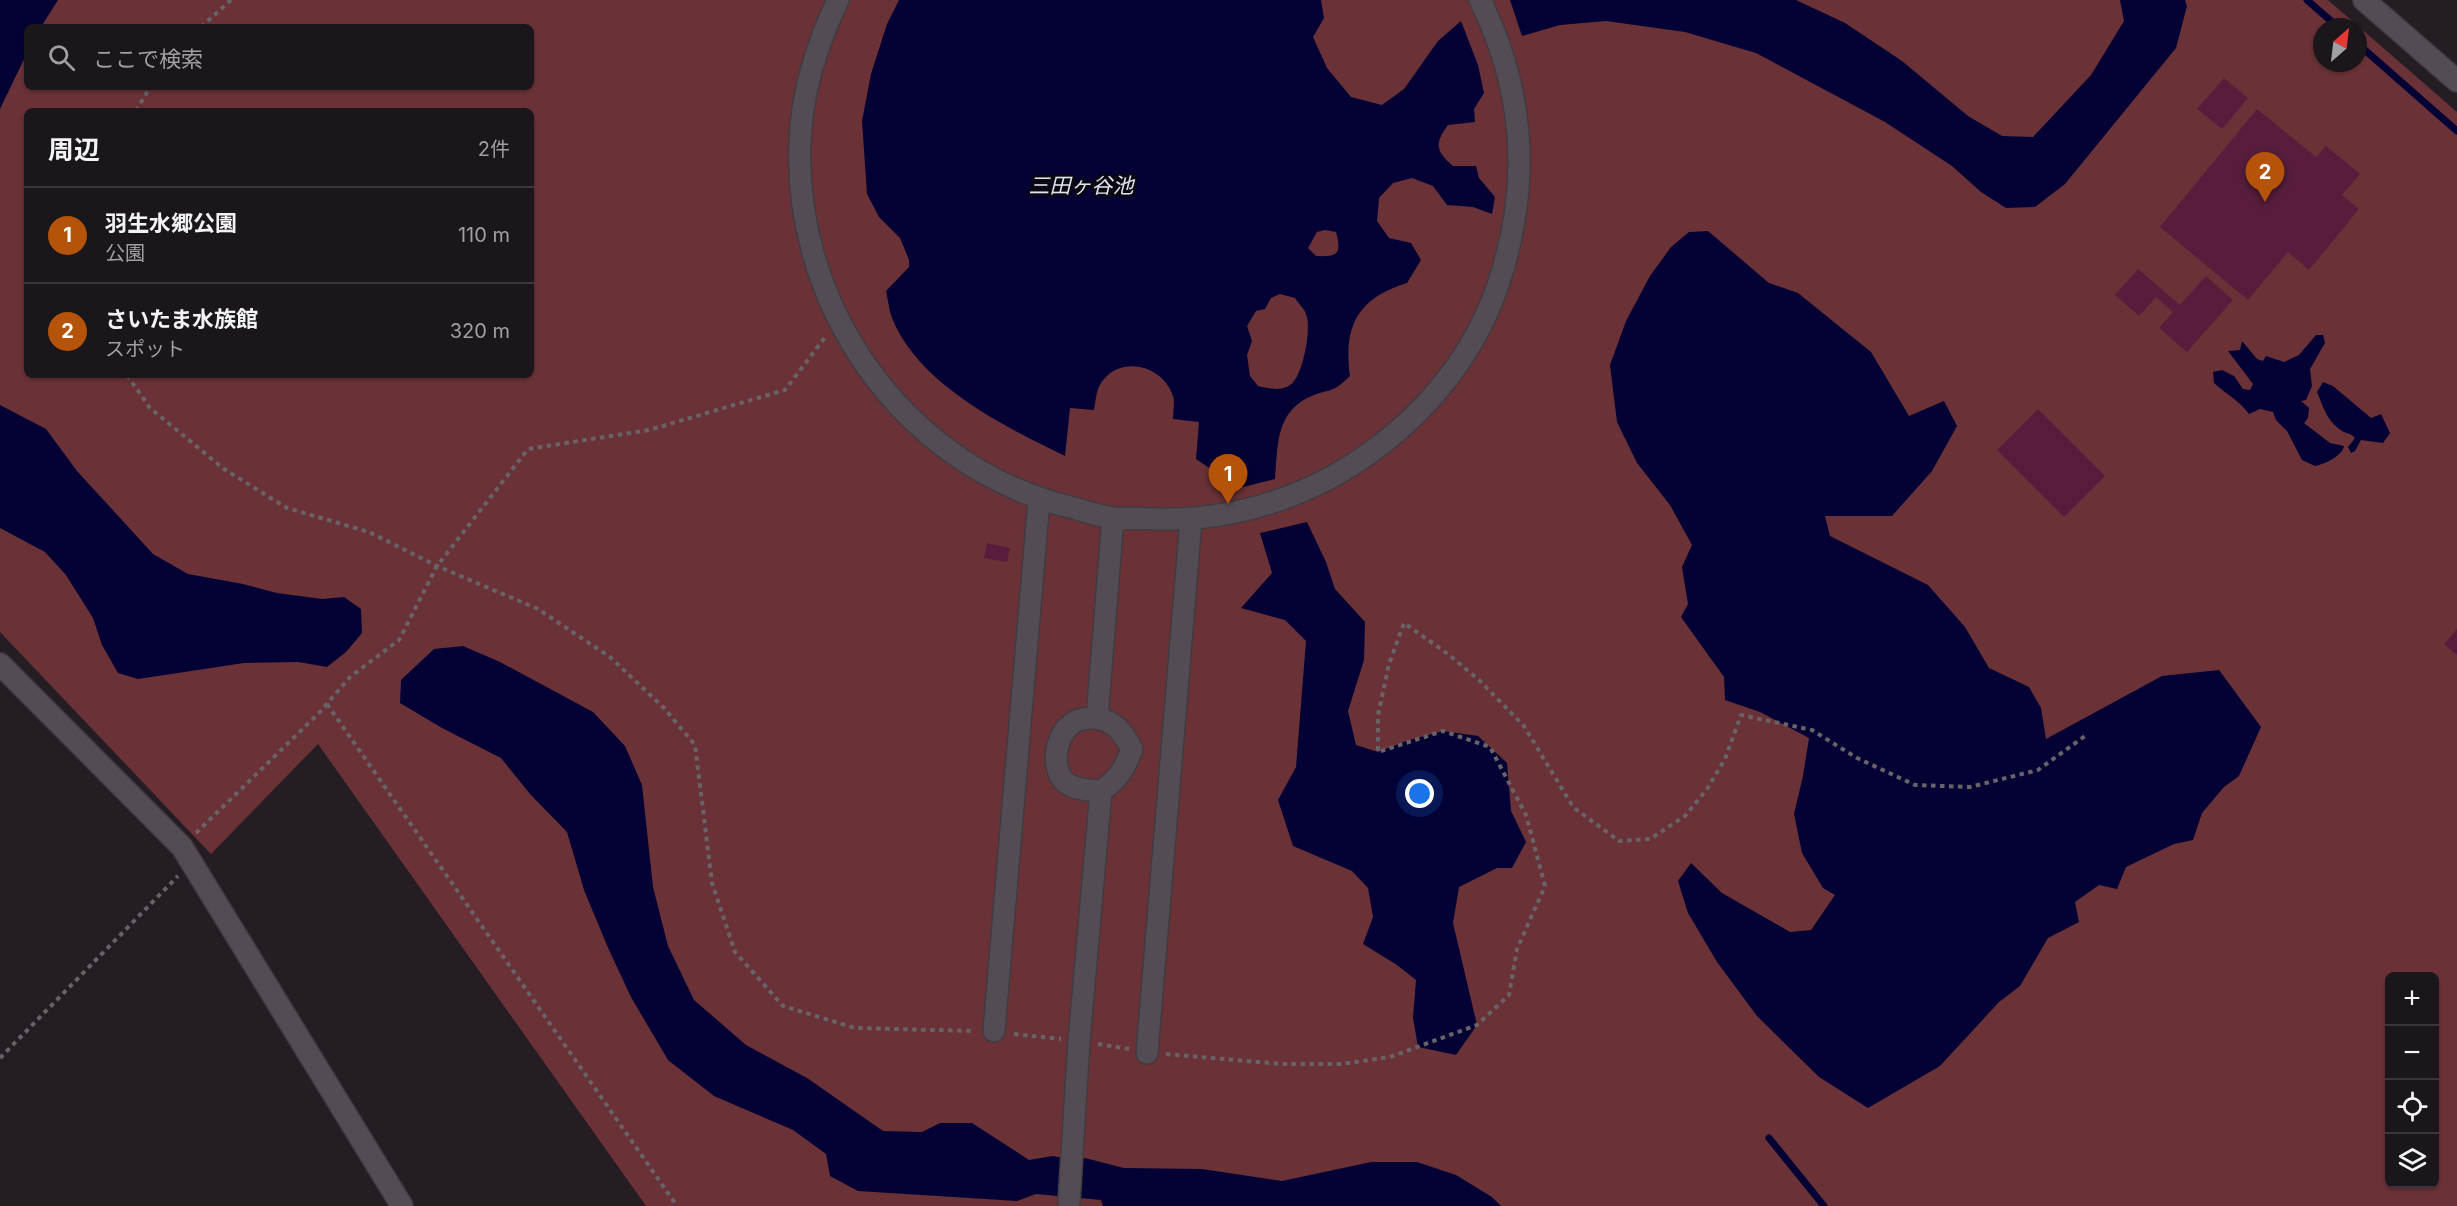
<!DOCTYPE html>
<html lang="ja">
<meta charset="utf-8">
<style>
:root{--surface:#1b161b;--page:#241f24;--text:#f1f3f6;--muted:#a09fa3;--line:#39353a;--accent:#b45309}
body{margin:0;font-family:Inter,"Noto Sans JP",sans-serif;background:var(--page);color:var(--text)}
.controls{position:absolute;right:18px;bottom:18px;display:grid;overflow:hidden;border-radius:9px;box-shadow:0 2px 4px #0004}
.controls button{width:54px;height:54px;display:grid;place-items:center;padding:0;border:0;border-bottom:2px solid var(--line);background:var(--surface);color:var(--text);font:30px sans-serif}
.compass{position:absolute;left:2313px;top:18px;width:54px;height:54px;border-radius:50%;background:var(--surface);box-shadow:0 2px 4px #0004;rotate:28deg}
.you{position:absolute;left:1420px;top:794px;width:21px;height:21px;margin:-15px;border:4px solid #fff;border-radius:50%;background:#1a73e8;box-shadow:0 0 0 9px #1a73e833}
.badge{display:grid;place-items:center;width:39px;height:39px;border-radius:50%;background:var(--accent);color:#fff;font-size:20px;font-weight:700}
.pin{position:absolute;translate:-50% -50px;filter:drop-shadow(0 2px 3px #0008)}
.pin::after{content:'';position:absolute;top:32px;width:21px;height:18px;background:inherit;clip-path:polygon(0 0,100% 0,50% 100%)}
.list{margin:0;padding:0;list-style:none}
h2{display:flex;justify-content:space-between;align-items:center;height:78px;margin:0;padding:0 24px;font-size:26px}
h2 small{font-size:20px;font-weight:400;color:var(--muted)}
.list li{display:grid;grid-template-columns:39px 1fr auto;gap:18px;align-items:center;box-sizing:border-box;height:96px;padding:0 24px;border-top:2px solid var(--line)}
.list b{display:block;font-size:22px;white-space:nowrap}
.list p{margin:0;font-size:20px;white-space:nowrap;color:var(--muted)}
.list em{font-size:20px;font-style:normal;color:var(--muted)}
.icon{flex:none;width:33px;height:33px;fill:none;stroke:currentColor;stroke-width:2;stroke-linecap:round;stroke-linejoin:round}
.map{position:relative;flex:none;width:2457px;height:1206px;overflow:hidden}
.search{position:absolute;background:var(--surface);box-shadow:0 2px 4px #0004;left:24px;top:24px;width:510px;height:66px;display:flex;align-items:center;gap:15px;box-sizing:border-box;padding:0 21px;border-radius:9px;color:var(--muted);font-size:22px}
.panel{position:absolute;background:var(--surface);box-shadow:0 2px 4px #0004;left:24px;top:108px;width:510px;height:270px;border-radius:9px}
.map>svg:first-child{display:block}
.green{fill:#6a3237;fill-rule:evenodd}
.water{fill:#040234;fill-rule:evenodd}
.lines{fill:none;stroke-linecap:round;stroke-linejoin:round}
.stream{stroke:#040234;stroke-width:7}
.building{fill:#581d3d}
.minor-casing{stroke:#403b41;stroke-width:24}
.path{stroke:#686269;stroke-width:4;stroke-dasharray:4.5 4.5;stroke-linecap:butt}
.minor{stroke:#544c55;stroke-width:21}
.labels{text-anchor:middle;stroke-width:5;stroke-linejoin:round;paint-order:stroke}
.water-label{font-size:21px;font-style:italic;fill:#dee4f6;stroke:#0b080c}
</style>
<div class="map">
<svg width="2457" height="1206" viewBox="0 0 2457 1206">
<rect width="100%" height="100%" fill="#241d24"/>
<path class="green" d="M0 0H2328L2457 112V1206H646L318 744 211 854 0 632ZM27 27H531V87H27ZM2322 27H2358V63H2322ZM27 111H531V375H27ZM2390 976H2434V1184H2390Z"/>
<g class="water">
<path d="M0 0H58L41 27H27V53L0 109Z"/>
<path d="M899 0H1321L1324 18 1313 37 1327 68 1351 97 1382 105 1404 89 1438 41 1461 21 1478 65 1484 93 1474 109 1475 122 1448 125C1434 144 1436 151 1453 166H1476L1479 178 1495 197 1492 214 1473 207 1447 205 1433 186 1412 178 1393 183 1379 198 1377 221 1389 238 1411 243 1421 260 1407 283C1358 298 1343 326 1350 376 1332 393 1334 388 1314 395 1275 410 1278 445 1275 479L1239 488 1196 459 1199 422 1173 419C1173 412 1175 402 1173 396 1164 367 1124 355 1104 379 1096 388 1096 399 1094 410L1070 408 1065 456C1005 427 918 384 892 318 889 310 888 299 886 291L909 267V260L900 238 879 217 867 194 862 121 871 74 887 24ZM1325 230 1336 232C1342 254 1338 257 1316 256L1308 248 1317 232ZM1280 294 1295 298C1298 303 1304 308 1306 314 1312 327 1303 377 1290 385 1280 392 1269 388 1258 386L1250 376 1247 355 1252 341 1247 326 1256 311 1265 309 1271 298Z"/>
<path d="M1510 0H1796L1845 23 1902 61 1968 116 2002 136 2033 137 2091 75 2124 21 2120 0H2185L2187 6 2176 48 2065 184 2035 207 2006 208 1981 192 1952 166 1885 122 1756 53 1685 32 1606 21 1560 25 1522 36Z"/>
<path d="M1708 231 1769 283 1798 293 1871 352 1909 416 1944 401 1957 426 1932 471 1892 516H1825L1830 536 1928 585 1965 627 1989 668 2029 687 2041 708 2046 739 2162 676 2219 670 2261 727 2239 776 2224 787 2202 813 2193 840 2174 844 2126 867 2117 889 2099 885 2075 902 2079 922 2048 938 2020 986 1999 1002 1940 1066 1868 1108 1819 1077 1757 1016 1717 962 1688 913 1678 881 1691 863 1722 893 1790 932 1811 930 1835 895 1823 888 1802 853 1794 814 1803 776 1809 738 1760 712 1725 700 1724 677 1681 617 1688 604 1682 567 1692 545 1670 505 1637 463 1617 422 1610 365 1626 321 1650 276 1671 247 1689 232Z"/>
<path d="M2316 335H2323L2325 343 2310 369 2312 386 2306 400 2301 401 2309 408 2308 418 2304 423 2330 443 2344 446C2342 456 2325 464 2315 466L2302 460 2287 431 2276 420 2273 412 2260 409 2249 414C2240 401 2226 394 2214 383L2213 372 2222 370 2234 376 2243 389 2250 390 2253 384 2228 351 2240 350 2242 341 2257 359 2263 361 2266 356 2284 362 2299 355Z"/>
<path d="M2323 382 2333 386 2371 418 2381 414 2390 433 2383 443 2361 440 2355 451 2351 453 2348 447 2355 438C2350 432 2345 434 2339 429 2326 419 2323 406 2317 392Z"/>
<path d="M0 405 46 429 77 471 153 554 188 574 243 584 277 593 322 599 344 597 361 609 362 633 346 652 327 667 298 662 244 663 138 679 118 673 102 645 93 618 66 575 45 552 0 528Z"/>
<path d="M1307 522 1326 562 1335 589 1365 622 1364 660 1348 711 1356 745 1378 752 1406 741 1443 731 1478 736 1507 763 1511 811 1526 842 1512 868H1497L1459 887 1453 923 1477 1025 1456 1055 1418 1047 1413 1018 1416 980 1397 965 1363 944 1373 917 1368 888 1352 871 1293 846 1278 800 1296 767 1306 641 1285 620 1241 608 1272 573 1260 533Z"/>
<path d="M463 646 500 662 593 712 625 746 642 785 653 887 668 946 694 1000 746 1045 807 1078 883 1131 922 1132 940 1123H972L1029 1160 1053 1156 1073 1160 1085 1158 1124 1168 1202 1169 1282 1181 1371 1162H1417L1456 1175 1492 1197 1501 1206H1103L1101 1200 1036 1194 1017 1201 858 1191 830 1176 826 1154 793 1130 714 1096 668 1060 631 997 609 950 584 890 567 832 530 794 501 758 442 728 400 703 401 680 434 649Z"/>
</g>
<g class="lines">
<g class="stream">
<path d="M2307 0 2338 27"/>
<path d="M2358 44 2457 131"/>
<path d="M1769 1138 1824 1206"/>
</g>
</g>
<g class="building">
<path d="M2224 78 2248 98 2222 129 2197 109Z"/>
<path d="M2257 109 2316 157 2326 146 2360 174 2342 195 2359 209 2309 270 2288 252 2248 300 2160 227Z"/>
<path d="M2138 269 2180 305 2206 276 2233 300 2187 352 2159 328 2173 312 2156 297 2139 316 2115 295Z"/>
<path d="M2038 409 2105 476 2064 517 1997 450Z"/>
<path d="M987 543 1010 548 1007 562 984 558Z"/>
<path d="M2457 629V655L2444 644Z"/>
</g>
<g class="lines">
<defs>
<g id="minor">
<path d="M838 0C819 40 805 82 801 126 786 299 901 466 1070 507 1084 511 1099 516 1113 518 1127 519 1143 518 1157 519 1234 521 1309 497 1371 452 1428 411 1475 353 1498 285 1531 187 1526 93 1480 0"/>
<path d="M2364 0 2457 81"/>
<path d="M0 664 182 847 402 1206"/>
<path d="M1097 718C1116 722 1123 733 1132 749 1125 768 1118 780 1101 791 1089 790 1073 790 1064 781 1048 763 1058 723 1083 719 1088 718 1093 718 1097 718L1113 518"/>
<path d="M994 1031 1039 500"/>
<path d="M1147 1053 1191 520"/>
<path d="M1069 1202 1079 1041 1101 791"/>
</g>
</defs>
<use href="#minor" class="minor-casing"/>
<g class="path">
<path d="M201 27 231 0"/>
<path d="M136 111 150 87"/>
<path d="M127 375 150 408 224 469 287 508 369 532 437 566 538 609 610 657 664 708 695 745 712 883 735 952 783 1006 855 1028 974 1031"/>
<path d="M327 704 677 1206"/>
<path d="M196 833 319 713 350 677 399 640 437 566 528 449 649 430 785 390 826 336"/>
<path d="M1014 1034 1061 1039"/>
<path d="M1098 1044 1129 1049"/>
<path d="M1166 1054 1281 1064H1341L1390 1057 1477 1025 1509 995 1517 949 1545 886 1526 815 1490 747 1443 731 1378 752V715L1389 664 1404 623 1448 654 1480 681 1524 726 1573 807 1619 841 1650 839 1685 816 1707 789 1725 759 1741 715 1812 730 1857 758 1915 785 1970 787 2038 770 2085 736"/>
<path d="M0 1058 178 876"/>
</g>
<use href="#minor" class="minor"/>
</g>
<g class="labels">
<g class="water-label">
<text x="1081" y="193">三田ヶ谷池</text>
</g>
</g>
</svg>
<div class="controls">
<button>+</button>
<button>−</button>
<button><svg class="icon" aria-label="locate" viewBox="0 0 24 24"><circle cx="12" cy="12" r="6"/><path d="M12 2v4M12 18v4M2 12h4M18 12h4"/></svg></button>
<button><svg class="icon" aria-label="layers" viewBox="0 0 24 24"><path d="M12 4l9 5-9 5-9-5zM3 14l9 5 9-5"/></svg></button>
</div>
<svg class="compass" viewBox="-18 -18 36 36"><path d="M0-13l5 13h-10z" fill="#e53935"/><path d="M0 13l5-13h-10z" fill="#a09fa3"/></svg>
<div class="you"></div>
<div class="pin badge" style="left:1228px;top:504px">1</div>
<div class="pin badge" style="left:2265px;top:202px">2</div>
<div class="search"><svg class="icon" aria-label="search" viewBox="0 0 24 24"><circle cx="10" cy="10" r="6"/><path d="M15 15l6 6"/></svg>ここで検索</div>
<section class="panel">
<h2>周辺<small>2件</small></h2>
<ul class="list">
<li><span class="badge">1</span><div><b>羽生水郷公園</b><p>公園</p></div><em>110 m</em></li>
<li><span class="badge">2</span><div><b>さいたま水族館</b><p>スポット</p></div><em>320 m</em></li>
</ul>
</section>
</div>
